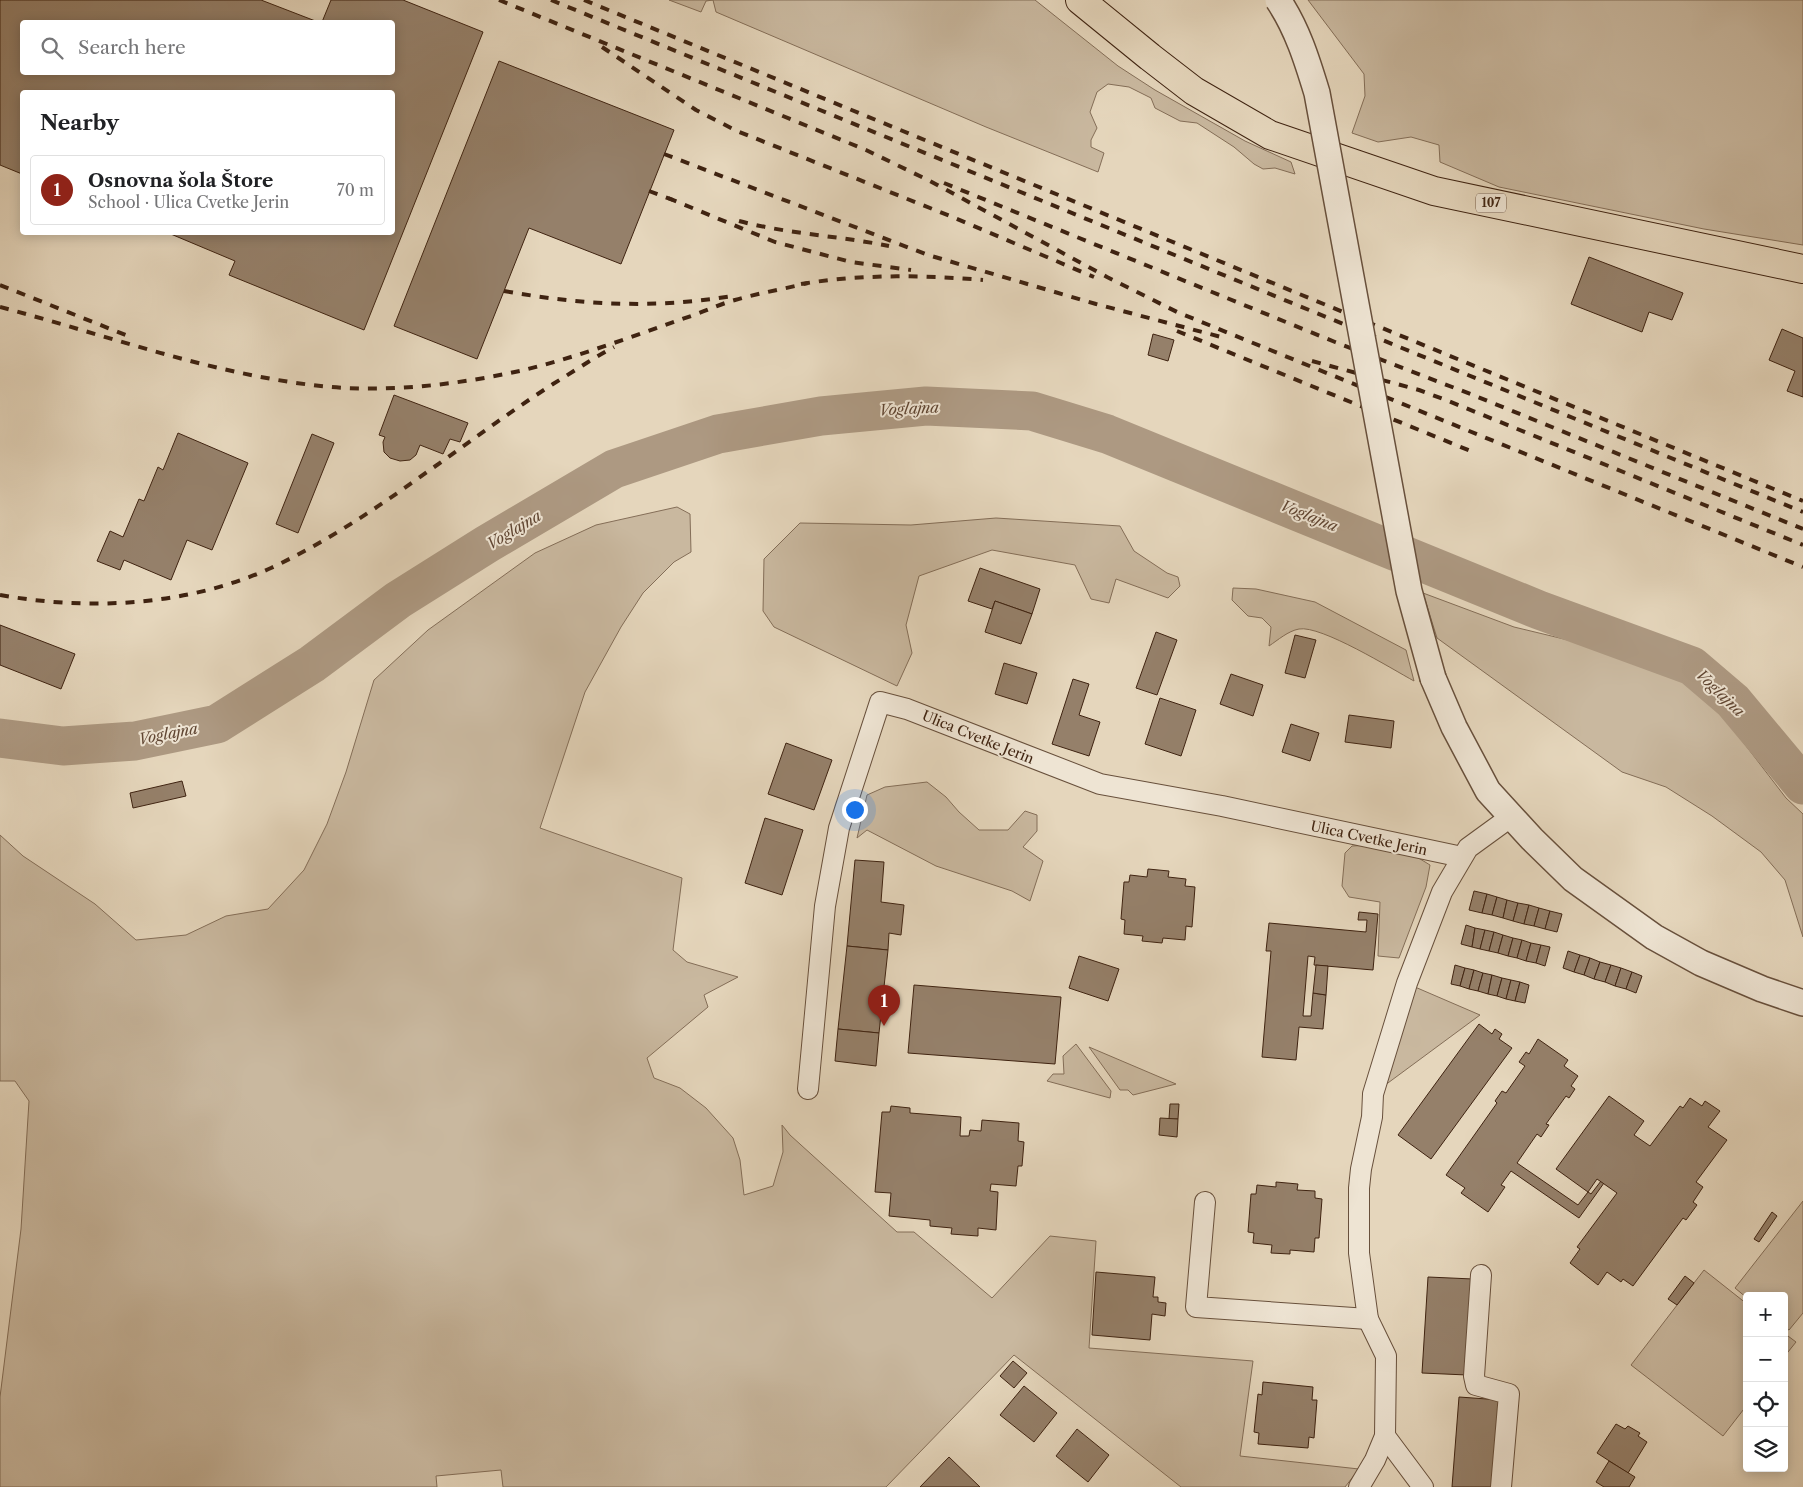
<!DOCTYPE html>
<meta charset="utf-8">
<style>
:root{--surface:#fff;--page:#f6f6f6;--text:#202124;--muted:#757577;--line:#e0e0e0;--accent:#8f2418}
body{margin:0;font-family:"Libre Caslon Text",serif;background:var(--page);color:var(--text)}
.controls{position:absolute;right:15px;bottom:15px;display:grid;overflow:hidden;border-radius:5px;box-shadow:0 2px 12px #0003}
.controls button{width:45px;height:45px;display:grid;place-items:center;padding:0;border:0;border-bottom:1px solid var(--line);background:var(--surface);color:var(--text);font:25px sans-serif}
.you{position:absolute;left:854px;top:809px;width:18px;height:18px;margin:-12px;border:4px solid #fff;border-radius:50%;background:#1a73e8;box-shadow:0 0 0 8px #1a73e833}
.badge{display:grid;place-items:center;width:32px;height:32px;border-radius:50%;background:var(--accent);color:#fff;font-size:16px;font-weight:700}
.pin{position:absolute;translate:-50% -41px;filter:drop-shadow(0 1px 2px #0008)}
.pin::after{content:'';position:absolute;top:26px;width:18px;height:15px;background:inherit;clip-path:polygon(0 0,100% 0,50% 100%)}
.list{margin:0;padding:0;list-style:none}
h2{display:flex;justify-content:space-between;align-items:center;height:65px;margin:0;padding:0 20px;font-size:21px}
h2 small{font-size:16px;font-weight:400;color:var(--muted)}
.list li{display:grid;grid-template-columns:32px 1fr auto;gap:15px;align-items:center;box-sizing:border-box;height:70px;margin:0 10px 10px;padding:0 10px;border:1px solid var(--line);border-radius:5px}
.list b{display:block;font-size:19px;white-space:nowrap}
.list p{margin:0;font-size:16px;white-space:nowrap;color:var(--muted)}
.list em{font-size:16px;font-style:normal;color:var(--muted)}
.icon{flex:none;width:28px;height:28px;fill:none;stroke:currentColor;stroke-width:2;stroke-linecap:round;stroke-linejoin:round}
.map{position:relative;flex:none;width:1803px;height:1487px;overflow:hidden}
.search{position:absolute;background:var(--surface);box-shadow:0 2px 12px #0003;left:20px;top:20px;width:375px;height:55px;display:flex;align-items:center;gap:12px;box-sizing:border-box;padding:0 18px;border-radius:5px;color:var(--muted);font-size:19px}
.panel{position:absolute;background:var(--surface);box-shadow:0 2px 12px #0003;left:20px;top:90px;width:375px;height:145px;border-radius:5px}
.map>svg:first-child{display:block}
.green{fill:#c9b89f;stroke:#846e58}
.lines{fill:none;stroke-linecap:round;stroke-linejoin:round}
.river{stroke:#ad9982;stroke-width:39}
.building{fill:#95806a;stroke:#3f2311}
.minor-casing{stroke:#68503c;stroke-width:22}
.tertiary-casing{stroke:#68503c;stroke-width:28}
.primary-casing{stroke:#3f2311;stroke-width:30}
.minor{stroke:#eee4d3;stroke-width:20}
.tertiary{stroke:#eee4d3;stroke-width:25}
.primary{stroke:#e5d6bc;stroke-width:28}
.rail{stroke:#3f2311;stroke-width:4;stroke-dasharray:9 9;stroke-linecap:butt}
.tertiary-bridge-casing{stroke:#68503c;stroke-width:28;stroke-linecap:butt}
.tertiary-bridge{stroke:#eee4d3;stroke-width:25}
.labels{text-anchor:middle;stroke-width:4;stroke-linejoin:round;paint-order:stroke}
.shield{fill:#eee4d3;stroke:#745d4b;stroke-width:1}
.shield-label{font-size:12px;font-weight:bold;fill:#3f2311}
.street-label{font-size:14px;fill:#3f2311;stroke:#eee4d3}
.water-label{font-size:15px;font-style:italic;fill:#604633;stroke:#eee4d3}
</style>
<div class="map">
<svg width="1803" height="1487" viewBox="0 0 1803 1487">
<rect width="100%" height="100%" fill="#e5d6bc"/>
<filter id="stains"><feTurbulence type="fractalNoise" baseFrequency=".004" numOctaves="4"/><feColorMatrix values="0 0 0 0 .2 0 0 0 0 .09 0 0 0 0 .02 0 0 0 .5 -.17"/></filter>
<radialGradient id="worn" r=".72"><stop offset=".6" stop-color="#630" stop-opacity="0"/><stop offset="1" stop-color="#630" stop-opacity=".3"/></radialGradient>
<g class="green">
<path d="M669 0H713L706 1 701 12Z"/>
<path d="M713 0H1035L1118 66 1155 90 1245 141 1291 162 1295 174 1275 168 1263 169 1254 164 1234 147 1197 123 1180 121 1155 108 1151 98 1129 87 1108 84 1097 92 1090 112 1097 128 1091 140V147L1104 153 1098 172 986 127 716 12Z"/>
<path d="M1308 0H1803V245L1704 229 1499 187 1440 162 1439 145 1411 137 1378 142 1352 133 1365 96 1364 74Z"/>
<path d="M677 507 690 514 691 552 674 562 643 593 621 627 585 692 540 828 682 878 673 950 687 962 738 977 704 995 708 1007 647 1058 654 1078 680 1088 706 1108 733 1138 740 1160 744 1195 773 1186 783 1152 782 1125 790 1135 897 1232H914L992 1298 1050 1236 1096 1241 1089 1348 1253 1361 1240 1456 1359 1469 1345 1487H1181L1014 1355 886 1487H503L501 1470 436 1476 437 1487H0V1397L21 1229 29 1101 15 1081H0V835L23 856 95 904 136 940 186 935 226 916 268 909 304 870 327 824 346 772 374 680 428 630 535 553 596 525Z"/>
<path d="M996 518 1120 526 1134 551 1167 573 1178 577 1180 586 1168 598 1116 579 1109 603 1091 599 1075 565 992 550 919 576 906 625 912 653 897 686 774 627 763 611 764 559 800 523 911 525Z"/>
<path d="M1233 588 1256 589 1315 602 1406 650 1414 681C1392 669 1321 625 1299 629 1288 631 1278 640 1269 646L1271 627 1262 618 1248 616 1232 600Z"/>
<path d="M1423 593 1514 627 1568 640 1603 645 1652 663 1693 686 1717 708 1786 798 1803 814V937L1785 880 1761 852 1712 816 1666 787 1622 772 1437 638Z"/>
<path d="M927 782 946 797 959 812 979 830H1008L1025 811 1037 815V831L1023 847 1043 861 1030 901 1012 891 936 866 867 830 857 838 867 795 885 787Z"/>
<path d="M1372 845 1412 854 1430 865 1426 887 1399 958 1378 956 1380 902 1349 897 1342 886 1345 853 1352 846Z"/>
<path d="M1415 987 1480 1015 1373 1094Z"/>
<path d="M1076 1044 1111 1091 1110 1098 1047 1081 1053 1074H1064L1063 1056Z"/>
<path d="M1089 1047 1176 1084 1133 1095 1128 1090H1120Z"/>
<path d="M1803 1201V1313L1789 1330 1784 1327V1296H1747V1298L1735 1288Z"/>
<path d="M1704 1270 1747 1304V1405L1723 1436 1631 1365Z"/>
<path d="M1784 1333 1796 1342 1784 1357Z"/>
</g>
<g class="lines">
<path class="river" d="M0 738 63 746 135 741 217 724 312 664 398 600 487 544 614 469 718 434 821 416 926 406 1032 411 1107 434 1539 610 1692 666 1733 701 1803 785"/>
</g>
<g class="building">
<path d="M0 0H261L318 22H22V72H392V22H322L331 0H403L483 32 364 330 229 275 235 261 166 232H392V92H22V174L0 165Z"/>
<path d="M499 61 674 130 621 264 529 228 477 359 394 326Z"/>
<path d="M1589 257 1683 293 1672 320 1649 312 1642 332 1571 304Z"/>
<path d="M1782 329 1803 338V397L1787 391 1795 371 1769 360Z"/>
<path d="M1153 334 1174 340 1168 361 1148 355Z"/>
<path d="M394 395 468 423 460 442 450 439 443 454 420 445 416 455 410 460 400 461 390 458 384 452 383 442 385 437 379 435Z"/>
<path d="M178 433 248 463 212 550 187 540 171 580 124 560 120 570 97 561 110 531 123 537 139 499 144 501 158 467 163 470Z"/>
<path d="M312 434 334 443 298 533 276 524Z"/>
<path d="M980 568 1040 589 1032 614 995 601 992 609 968 601Z"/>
<path d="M995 601 1032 614 1021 644 985 632Z"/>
<path d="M0 625 75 654 61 689 0 665Z"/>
<path d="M1156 632 1177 640 1157 695 1136 688Z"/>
<path d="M1295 635 1316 640 1305 678 1285 673Z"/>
<path d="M1004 663 1037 673 1027 704 995 694Z"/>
<path d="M1231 674 1263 685 1253 716 1220 704Z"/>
<path d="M1073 679 1089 684 1079 715 1100 722 1089 756 1052 744Z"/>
<path d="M1160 698 1196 710 1181 756 1145 744Z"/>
<path d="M1349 715 1394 721 1391 748 1345 742Z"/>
<path d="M1291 724 1319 733 1310 761 1282 752Z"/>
<path d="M786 743 832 760 814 810 768 794Z"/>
<path d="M182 781 186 796 133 808 130 793Z"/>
<path d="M765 818 803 830 782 895 745 883Z"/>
<path d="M855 860 884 862 881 902 904 905 901 935 889 933 888 950 847 946Z"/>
<path d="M1148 869 1169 871 1168 877 1186 879 1185 886 1195 887 1192 927 1186 926 1185 940 1163 938 1162 943 1142 941 1143 936 1124 934 1125 920 1121 919 1124 882H1129L1130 875 1147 877Z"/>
<path d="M1474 891 1487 894 1482 913 1469 910Z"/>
<path d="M1487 894 1497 897 1492 915 1482 913Z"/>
<path d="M1497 897 1507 900 1503 918 1492 915Z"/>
<path d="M1507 900 1518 903 1513 921 1503 918Z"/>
<path d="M1518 903 1529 905 1524 924 1513 921Z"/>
<path d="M1529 905 1539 908 1534 926 1524 924Z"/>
<path d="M1539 908 1550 911 1545 929 1534 926Z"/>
<path d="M1550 911 1562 914 1557 932 1545 929Z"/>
<path d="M1359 912 1378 914 1373 970 1314 965 1315 957 1308 956 1303 1016H1311L1313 993 1326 995 1323 1029 1299 1027 1296 1060 1262 1057 1271 951H1266L1269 923 1366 932 1367 920H1358Z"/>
<path d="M1466 925 1475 928 1472 947 1461 944Z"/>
<path d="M1475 928 1485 930 1480 949 1472 947Z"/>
<path d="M1485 930 1494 932 1489 951 1480 949Z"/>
<path d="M1494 932 1503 935 1498 953 1489 951Z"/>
<path d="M1503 935 1513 938 1508 956 1498 953Z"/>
<path d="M1513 938 1522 940 1517 958 1508 956Z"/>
<path d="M1522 940 1531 943 1526 961 1517 958Z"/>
<path d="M1531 943 1541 945 1536 963 1526 961Z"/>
<path d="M1541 945 1550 947 1545 966 1536 963Z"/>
<path d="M847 946 888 950 879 1033 838 1029Z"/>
<path d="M1568 951 1580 955 1574 972 1563 968Z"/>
<path d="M1580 955 1590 958 1584 975 1574 972Z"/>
<path d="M1079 956 1119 969 1108 1001 1069 988Z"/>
<path d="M1590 958 1600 962 1594 979 1584 975Z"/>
<path d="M1600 962 1611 965 1605 982 1594 979Z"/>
<path d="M1316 965 1328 966 1326 995 1313 993Z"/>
<path d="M1455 965 1465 968 1460 986 1451 984Z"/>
<path d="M1611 965 1621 968 1615 986 1605 982Z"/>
<path d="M1465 968 1474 970 1469 989 1460 986Z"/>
<path d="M1621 968 1632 972 1626 989 1615 986Z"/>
<path d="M1474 970 1483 973 1478 991 1469 989Z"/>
<path d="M1632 972 1642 976 1636 993 1626 989Z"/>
<path d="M1483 973 1492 975 1488 994 1478 991Z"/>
<path d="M1492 975 1502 978 1497 996 1488 994Z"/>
<path d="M1502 978 1511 980 1506 999 1497 996Z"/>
<path d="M1511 980 1520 982 1515 1001 1506 999Z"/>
<path d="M1520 982 1529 985 1525 1003 1515 1001Z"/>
<path d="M914 985 1061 997 1055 1064 908 1053Z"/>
<path d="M1479 1024 1492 1034 1495 1029 1502 1034 1499 1039 1512 1048 1431 1159 1398 1135Z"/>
<path d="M838 1029 879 1033 876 1066 835 1061Z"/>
<path d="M1538 1039 1568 1060 1564 1066 1578 1076 1571 1086 1575 1089 1569 1098 1566 1096 1546 1124 1549 1125 1541 1137 1537 1134 1517 1163 1578 1205 1588 1192 1591 1194 1601 1181 1604 1183 1579 1218 1511 1171 1501 1185 1505 1187 1488 1212 1461 1193 1465 1188 1446 1175 1497 1103 1495 1101 1502 1091 1506 1093 1525 1066 1519 1062 1526 1052 1529 1054Z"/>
<path d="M1609 1096 1644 1121 1634 1135 1650 1146 1680 1106 1683 1108 1690 1098 1702 1106 1705 1101 1720 1111 1708 1127 1727 1140 1696 1182 1703 1187 1693 1202 1697 1205 1686 1220 1683 1218 1633 1286 1623 1279 1621 1282 1607 1272 1598 1285 1570 1263 1580 1249 1577 1247 1617 1193 1597 1179 1588 1192 1556 1169Z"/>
<path d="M1170 1104H1179L1178 1119H1169Z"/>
<path d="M891 1106 910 1108V1113L961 1117 960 1136H969L970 1130 981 1131 982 1120 1019 1123 1018 1141 1024 1142 1022 1166H1018L1016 1186 991 1184 990 1191 998 1192 996 1230 978 1228V1236L951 1234 952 1228 930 1226V1220L889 1216 891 1193 875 1192 882 1112H890Z"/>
<path d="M1160 1118 1178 1119 1177 1137 1159 1135Z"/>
<path d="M1276 1182 1298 1184 1297 1190 1315 1191V1198L1322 1199 1319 1238H1315L1314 1252 1290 1250V1254L1271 1253 1272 1245 1253 1243 1254 1233 1248 1232 1251 1194H1256L1257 1185 1276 1187Z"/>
<path d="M1772 1212 1777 1216 1759 1242 1754 1239Z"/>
<path d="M1096 1272 1155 1277 1153 1297H1158V1302L1166 1303 1165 1316 1152 1314 1150 1340 1092 1335Z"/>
<path d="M1685 1276 1694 1283 1677 1305 1668 1299Z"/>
<path d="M1428 1277 1473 1279 1467 1375 1422 1373Z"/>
<path d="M1013 1361 1027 1373 1014 1388 1000 1376Z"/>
<path d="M1263 1382 1313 1387 1312 1400H1317L1314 1438 1309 1437 1308 1448 1258 1444 1259 1433 1254 1432 1258 1394 1262 1395Z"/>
<path d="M1024 1386 1057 1413 1034 1442 1000 1415Z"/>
<path d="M1459 1397 1501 1400 1495 1487H1452Z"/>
<path d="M1616 1424 1625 1429 1628 1426 1640 1433 1638 1436 1647 1442 1628 1473 1597 1453Z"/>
<path d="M1077 1429 1109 1455 1088 1482 1056 1456Z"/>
<path d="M949 1457 980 1487H920Z"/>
<path d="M1609 1461 1635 1477 1629 1487H1604L1596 1482Z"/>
</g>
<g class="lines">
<defs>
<g id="minor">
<path d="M808 1089 825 906 839 828 880 702 907 709 1100 784 1222 806 1462 857"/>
<path d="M1205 1202 1196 1307 1368 1319"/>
<path d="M1481 1275 1474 1376 1476 1385 1509 1394 1501 1487"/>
<path d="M1359 1487 1375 1460 1385 1436"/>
<path d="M1423 1487 1385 1436 1386 1356 1368 1319 1359 1253V1188L1361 1169 1372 1117 1373 1094 1407 983 1442 892 1468 848 1512 816"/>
</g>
<path id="tertiary" d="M1433 678 1454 727 1488 791 1532 839 1573 879 1654 937 1701 963 1762 989 1803 1003"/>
<path id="primary" d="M1080 0 1150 57 1194 91 1270 135 1434 191 1803 269"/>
</defs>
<use href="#minor" class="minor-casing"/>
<use href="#tertiary" class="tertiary-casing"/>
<use href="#primary" class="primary-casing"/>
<use href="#minor" class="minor"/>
<use href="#tertiary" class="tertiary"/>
<use href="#primary" class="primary"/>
<g class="rail">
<path d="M499 0 866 150 930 181 1107 277 1177 312 1803 567"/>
<path d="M551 0 1803 512"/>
<path d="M584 0 1803 501"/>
<path d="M602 47 696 110 737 131 950 216 1094 277"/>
<path d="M664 154 928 255 1096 304 1225 338"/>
<path d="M944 183 1335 342 1473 395 1803 529"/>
<path d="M649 191 673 200"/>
<path d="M668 198 775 242 851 262 911 270"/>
<path d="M739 221C788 234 840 236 889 246"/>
<path d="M801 284C862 274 922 275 983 280"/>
<path d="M0 285 133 338"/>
<path d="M504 291C583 305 653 309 732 296"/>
<path d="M0 307C103 334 205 372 312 385 381 394 457 385 524 370 581 356 636 335 691 316 706 311 720 304 735 300 759 293 784 289 808 283"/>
<path d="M1177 331 1473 452"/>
<path d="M1312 361 1419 390 1446 400 1803 545"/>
<path d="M0 595C90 611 187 606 271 568 322 544 368 514 413 482 460 449 505 415 553 384 573 372 593 358 614 347"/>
</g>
<defs>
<path id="tertiary-bridge" d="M1278 0C1297 28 1307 60 1317 93L1409 591 1433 678"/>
</defs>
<use href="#tertiary-bridge" class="tertiary-bridge-casing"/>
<use href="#tertiary-bridge" class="tertiary-bridge"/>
</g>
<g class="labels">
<rect class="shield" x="1476" y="193.5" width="30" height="19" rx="4"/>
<g class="shield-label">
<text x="1491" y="207">107</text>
</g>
<g class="street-label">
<text transform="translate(978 737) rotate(22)" y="5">Ulica Cvetke Jerin</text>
<text transform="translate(1369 838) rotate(12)" y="5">Ulica Cvetke Jerin</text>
</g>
<g class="water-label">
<text transform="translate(909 409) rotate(-3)" y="5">Voglajna</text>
<text transform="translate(1309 516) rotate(22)" y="5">Voglajna</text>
<text transform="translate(514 530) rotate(-31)" y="5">Voglajna</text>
<text transform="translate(1720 693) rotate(44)" y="5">Voglajna</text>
<text transform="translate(168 734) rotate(-11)" y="5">Voglajna</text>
</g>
</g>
<rect width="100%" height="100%" filter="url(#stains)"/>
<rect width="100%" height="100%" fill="url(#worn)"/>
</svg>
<div class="controls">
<button>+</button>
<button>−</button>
<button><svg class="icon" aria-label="locate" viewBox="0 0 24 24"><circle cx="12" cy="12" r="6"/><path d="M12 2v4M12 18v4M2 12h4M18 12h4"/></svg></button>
<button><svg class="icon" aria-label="layers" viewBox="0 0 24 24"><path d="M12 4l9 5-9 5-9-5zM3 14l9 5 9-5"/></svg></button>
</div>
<div class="you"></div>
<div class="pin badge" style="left:884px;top:1026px">1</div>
<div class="search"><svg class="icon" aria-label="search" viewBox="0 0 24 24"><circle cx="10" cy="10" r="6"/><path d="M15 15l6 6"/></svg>Search here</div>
<section class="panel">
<h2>Nearby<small></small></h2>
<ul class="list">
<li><span class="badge">1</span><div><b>Osnovna šola Štore</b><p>School · Ulica Cvetke Jerin</p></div><em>70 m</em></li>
</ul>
</section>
</div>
